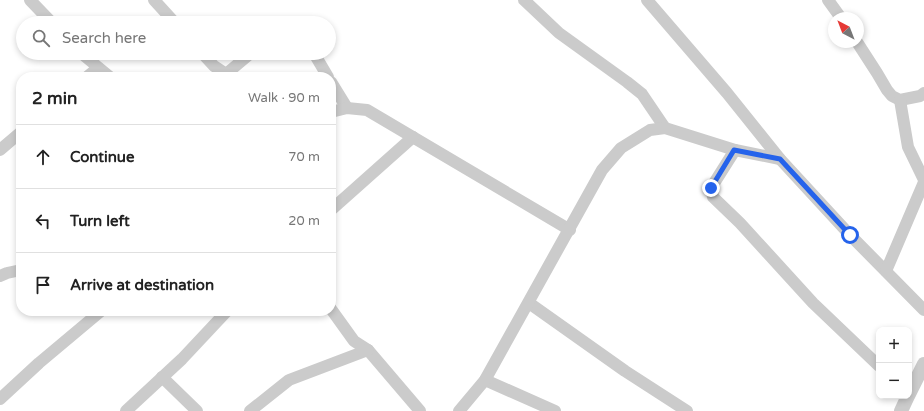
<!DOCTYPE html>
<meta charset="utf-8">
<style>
:root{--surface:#fff;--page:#f6f6f6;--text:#222;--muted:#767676;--line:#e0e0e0}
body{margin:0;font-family:"Varela Round",sans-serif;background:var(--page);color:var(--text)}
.controls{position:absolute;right:12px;bottom:12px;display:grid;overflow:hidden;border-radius:8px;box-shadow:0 2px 6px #0003}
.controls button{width:36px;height:36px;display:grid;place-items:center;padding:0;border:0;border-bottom:1px solid var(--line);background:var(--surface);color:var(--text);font:20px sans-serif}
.compass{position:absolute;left:828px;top:12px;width:36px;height:36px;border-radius:50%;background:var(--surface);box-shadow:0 2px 6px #0003;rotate:318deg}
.stop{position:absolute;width:12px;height:12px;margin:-9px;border:3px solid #2563eb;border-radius:50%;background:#fff}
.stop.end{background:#2563eb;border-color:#fff;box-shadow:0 1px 4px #0008}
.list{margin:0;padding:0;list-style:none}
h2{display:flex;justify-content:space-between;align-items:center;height:52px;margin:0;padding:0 16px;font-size:17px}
h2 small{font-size:13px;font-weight:400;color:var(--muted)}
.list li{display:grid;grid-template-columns:26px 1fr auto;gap:12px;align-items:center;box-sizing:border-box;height:64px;padding:0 16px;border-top:1px solid var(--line)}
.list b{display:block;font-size:15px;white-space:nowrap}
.list em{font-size:13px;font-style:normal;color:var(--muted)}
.icon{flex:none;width:22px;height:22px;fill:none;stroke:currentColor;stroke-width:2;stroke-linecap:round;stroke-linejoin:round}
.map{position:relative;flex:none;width:924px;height:411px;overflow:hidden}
.search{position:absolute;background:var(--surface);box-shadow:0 2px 6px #0003;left:16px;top:16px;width:320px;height:44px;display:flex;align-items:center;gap:10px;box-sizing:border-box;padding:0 14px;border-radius:22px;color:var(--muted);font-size:15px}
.panel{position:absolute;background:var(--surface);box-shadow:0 2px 6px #0003;left:16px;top:72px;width:320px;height:244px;border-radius:16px}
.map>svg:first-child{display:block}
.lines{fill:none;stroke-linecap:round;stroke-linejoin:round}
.minor{stroke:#cbcbcb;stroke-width:12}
.tertiary{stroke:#cbcbcb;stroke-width:14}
.route{stroke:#2563eb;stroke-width:5}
</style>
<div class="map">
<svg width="924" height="411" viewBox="0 0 924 411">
<rect width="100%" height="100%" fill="#fff"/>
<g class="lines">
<g class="minor">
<path d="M30 0 52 23"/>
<path d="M154 0 175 23"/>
<path d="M524 0 559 33 627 82 642 94 665 128"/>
<path d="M647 0 727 93 780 159 850 235 924 310"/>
<path d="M828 0 841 18"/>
<path d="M857 42 877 73 887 90 892 96 900 100 920 96 924 93"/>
<path d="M81 53 110 77"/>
<path d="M202 53 214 66 226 74"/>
<path d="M311 53 315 55 328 77"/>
<path d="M87 77 98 68"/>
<path d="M225 77 226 74 251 53"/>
<path d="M331 82 347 108"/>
<path d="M900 100 908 147 924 180"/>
<path d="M331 112 347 108 367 110 570 230"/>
<path d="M0 150 21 132"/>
<path d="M735 150 711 188 713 197 740 223 813 303 879 366"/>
<path d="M331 210 413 137"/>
<path d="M886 271 924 182"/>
<path d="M0 276 7 273 21 270"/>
<path d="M529 303 625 371 687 411"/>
<path d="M331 309 354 341 368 350 420 411"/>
<path d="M162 377 197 411"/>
<path d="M485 380 555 411"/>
<path d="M0 399 39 363 101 311"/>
<path d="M126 411 182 359 227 311"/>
<path d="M250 411 289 380 368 350"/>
<path d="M459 411 485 380 602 170 621 148 650 130 665 128 735 150 780 159"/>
</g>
<g class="tertiary">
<path d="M909 394 924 364"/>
<path d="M901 411 908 396"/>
</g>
</g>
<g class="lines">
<path class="route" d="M711 188 734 150 780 159 850 235"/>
</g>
</svg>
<div class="controls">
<button>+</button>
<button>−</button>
</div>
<svg class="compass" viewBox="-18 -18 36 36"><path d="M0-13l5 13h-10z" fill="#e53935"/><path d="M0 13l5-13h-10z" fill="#767676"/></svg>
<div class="stop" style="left:850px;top:235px"></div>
<div class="stop end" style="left:711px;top:188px"></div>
<div class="search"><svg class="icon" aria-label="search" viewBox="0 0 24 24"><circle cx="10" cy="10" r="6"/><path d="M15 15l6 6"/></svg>Search here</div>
<section class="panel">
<h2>2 min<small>Walk · 90 m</small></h2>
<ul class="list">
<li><svg class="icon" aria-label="ahead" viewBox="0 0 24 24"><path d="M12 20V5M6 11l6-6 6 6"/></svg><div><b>Continue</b></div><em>70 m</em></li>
<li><svg class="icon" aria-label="left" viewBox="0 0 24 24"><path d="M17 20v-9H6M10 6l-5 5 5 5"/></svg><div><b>Turn left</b></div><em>20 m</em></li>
<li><svg class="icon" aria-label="arrive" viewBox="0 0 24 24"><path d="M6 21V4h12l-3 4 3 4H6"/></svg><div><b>Arrive at destination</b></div></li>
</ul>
</section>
</div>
